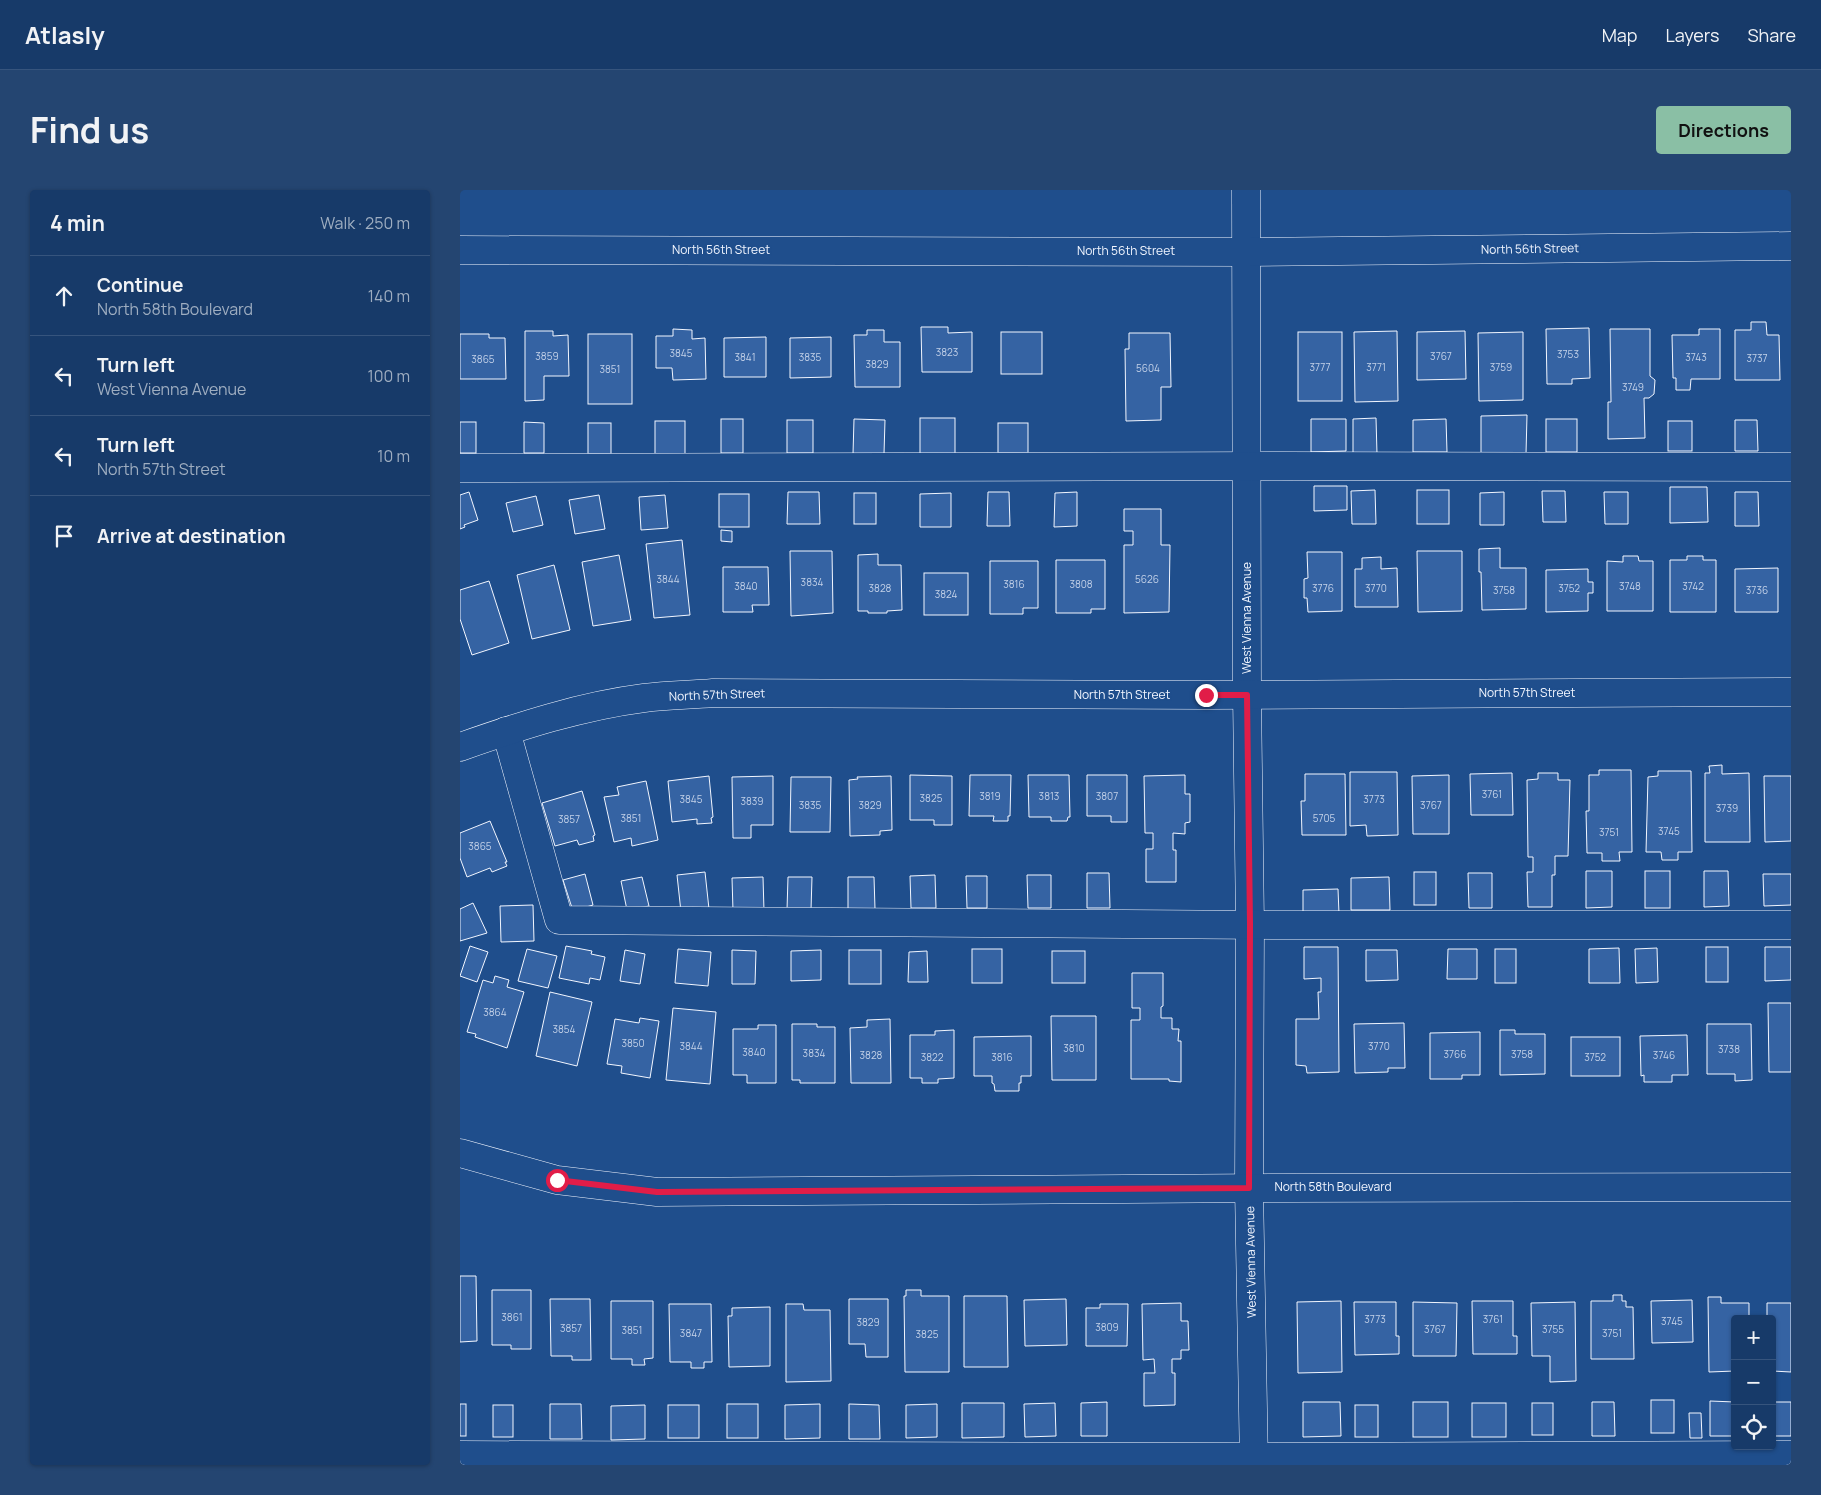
<!DOCTYPE html>
<meta charset="utf-8">
<style>
:root{--surface:#173a69;--page:#244571;--text:#f1f3f6;--muted:#9eadc0;--line:#36547d;--accent:#8abfa5}
body{margin:0;font-family:Manrope,sans-serif;background:var(--page);color:var(--text)}
.controls{position:absolute;right:15px;bottom:15px;display:grid;overflow:hidden;border-radius:5px;box-shadow:0 1px 4px #0004}
.controls button{width:45px;height:45px;display:grid;place-items:center;padding:0;border:0;border-bottom:1px solid var(--line);background:var(--surface);color:var(--text);font:25px sans-serif}
.stop{position:absolute;width:15px;height:15px;margin:-11px;border:4px solid #e11d48;border-radius:50%;background:#fff}
.stop.end{background:#e11d48;border-color:#fff;box-shadow:0 1px 5px #0008}
.list{margin:0;padding:0;list-style:none}
h2{display:flex;justify-content:space-between;align-items:center;height:65px;margin:0;padding:0 20px;font-size:21px}
h2 small{font-size:16px;font-weight:400;color:var(--muted)}
.list li{display:grid;grid-template-columns:32px 1fr auto;gap:15px;align-items:center;box-sizing:border-box;height:80px;padding:0 20px;border-top:1px solid var(--line)}
.list b{display:block;font-size:19px;white-space:nowrap}
.list p{margin:0;font-size:16px;white-space:nowrap;color:var(--muted)}
.list em{font-size:16px;font-style:normal;color:var(--muted)}
.icon{flex:none;width:28px;height:28px;fill:none;stroke:currentColor;stroke-width:2;stroke-linecap:round;stroke-linejoin:round}
.map{position:relative;flex:none;width:1331px;height:1275px;overflow:hidden;border-radius:5px}
header{display:flex;align-items:center;gap:30px;box-sizing:border-box;height:70px;padding:0 25px;background:var(--surface);border-bottom:1px solid var(--line)}
header strong{font-size:24px}
nav{display:flex;gap:28px;margin-inline-start:auto;font-size:18px}
.intro{display:flex;align-items:center;justify-content:space-between;box-sizing:border-box;height:120px;padding:0 30px}
h1{margin:0;font-size:35px}
.button{padding:12px 22px;border-radius:5px;background:var(--accent);color:#111;font-size:18px;font-weight:700}
main{display:flex;gap:30px;padding:0 30px}
aside{flex:1;background:var(--surface);border-radius:5px;box-shadow:0 1px 4px #0004}
.map>svg:first-child{display:block}
.building{fill:#3563a3;stroke:#f2f6ff}
.lines{fill:none;stroke-linecap:round;stroke-linejoin:round}
.minor-casing{stroke:#f2f6ff;stroke-width:29}
.minor{stroke:#1f4e8c;stroke-width:28}
.route{stroke:#e11d48;stroke-width:6}
.labels{text-anchor:middle;stroke-width:4;stroke-linejoin:round;paint-order:stroke}
.number-label{font-size:10px;fill:#c3d1e8}
.street-label{font-size:12px;fill:#f2f6ff;stroke:#1f4e8c}
</style>
<header>
<strong>Atlasly</strong>
<nav><a>Map</a><a>Layers</a><a>Share</a></nav>
</header>
<div class="intro"><h1>Find us</h1><a class="button">Directions</a></div>
<main>
<aside>
<h2>4 min<small>Walk · 250 m</small></h2>
<ul class="list">
<li><svg class="icon" aria-label="ahead" viewBox="0 0 24 24"><path d="M12 20V5M6 11l6-6 6 6"/></svg><div><b>Continue</b><p>North 58th Boulevard</p></div><em>140 m</em></li>
<li><svg class="icon" aria-label="left" viewBox="0 0 24 24"><path d="M17 20v-9H6M10 6l-5 5 5 5"/></svg><div><b>Turn left</b><p>West Vienna Avenue</p></div><em>100 m</em></li>
<li><svg class="icon" aria-label="left" viewBox="0 0 24 24"><path d="M17 20v-9H6M10 6l-5 5 5 5"/></svg><div><b>Turn left</b><p>North 57th Street</p></div><em>10 m</em></li>
<li><svg class="icon" aria-label="arrive" viewBox="0 0 24 24"><path d="M6 21V4h12l-3 4 3 4H6"/></svg><div><b>Arrive at destination</b></div></li>
</ul>
</aside>
<div class="map">
<svg width="1331" height="1275" viewBox="0 0 1331 1275">
<rect width="100%" height="100%" fill="#1f4e8c"/>
<g class="building">
<path d="M1291 132H1306L1307 145H1319L1320 190H1275V140H1291Z"/>
<path d="M461 137H488V143L512 142V182H462Z"/>
<path d="M1129 138 1130 188 1112 189V194H1087L1086 139Z"/>
<path d="M213 139 232 140V149L245 148 246 189 213 190 212 178H196V146H213Z"/>
<path d="M1150 139H1190V186L1195 190 1194 204 1189 208H1184L1185 248 1148 249V212H1151Z"/>
<path d="M1239 139H1260V189H1231L1230 200H1216V188H1213L1212 145H1239Z"/>
<path d="M407 140H424V152H440V197H395L394 145H407Z"/>
<path d="M65 141H93V146L108 145 109 186H84V210L65 211Z"/>
<path d="M937 141 938 211 895 212 894 142Z"/>
<path d="M1005 141 1006 189 957 190V142Z"/>
<rect x="541" y="142" width="41" height="42"/>
<rect x="838" y="142" width="44" height="69"/>
<path d="M1063 142V210L1019 211 1018 143Z"/>
<path d="M669 143H710L711 197H701V230L666 231 665 159H669Z"/>
<path d="M0 144H29V148H45L46 189H0Z"/>
<rect x="128" y="144" width="44" height="70"/>
<path d="M306 147V187H264V148Z"/>
<path d="M371 147V187L330 188V148Z"/>
<path d="M1067 225 1066 264H1021V226Z"/>
<rect x="460" y="228" width="35" height="36"/>
<path d="M916 228 917 264H893V229Z"/>
<rect x="261" y="229" width="22" height="34"/>
<path d="M394 229 425 230 424 264H393Z"/>
<path d="M851 229H886V261L851 262Z"/>
<path d="M986 229 987 262H953V230Z"/>
<rect x="1086" y="229" width="31" height="33"/>
<rect x="327" y="230" width="26" height="33"/>
<path d="M1275 230H1297L1298 261H1275Z"/>
<rect x="195" y="231" width="30" height="33"/>
<rect x="1208" y="231" width="24" height="30"/>
<rect x="0" y="232" width="16" height="31"/>
<path d="M64 232 84 233V263H64Z"/>
<rect x="128" y="233" width="23" height="31"/>
<rect x="538" y="233" width="30" height="30"/>
<path d="M854 296H887V320L854 321Z"/>
<path d="M1210 297H1247L1248 332 1210 333Z"/>
<path d="M915 300 916 334H892L891 301Z"/>
<rect x="957" y="300" width="32" height="34"/>
<path d="M1082 301H1105L1106 332H1083Z"/>
<path d="M9 302 18 330 4 335 5 337 0 339V305Z"/>
<path d="M328 302H359L360 334H327Z"/>
<path d="M528 302H549L550 336H527Z"/>
<path d="M617 302V336L594 337 595 303Z"/>
<path d="M1044 302V335H1020V303Z"/>
<path d="M1144 302H1168V334H1145Z"/>
<path d="M1275 302H1298L1299 336H1275Z"/>
<rect x="394" y="303" width="22" height="31"/>
<path d="M491 303V337H460V304Z"/>
<rect x="259" y="304" width="30" height="33"/>
<path d="M139 305 145 339 115 344 109 310Z"/>
<path d="M205 305 208 338 181 340 179 307Z"/>
<path d="M76 306 83 335 53 342 46 313Z"/>
<path d="M664 319H701V355H710L709 422 664 423V355H673V341H664Z"/>
<path d="M261 340 272 341V352L261 351Z"/>
<path d="M222 350 230 425 194 428 186 354Z"/>
<path d="M1040 358V378H1066V419L1022 420 1021 382H1019V359Z"/>
<path d="M330 361H372L373 423 331 426Z"/>
<path d="M957 361H1002V421L958 422Z"/>
<path d="M847 362H882V421L848 422 847 408H844V389L848 388Z"/>
<path d="M418 364V375H441L442 420 427 421V423H408V421H398V365Z"/>
<path d="M159 365 171 430 133 436 122 372Z"/>
<path d="M1163 366H1178L1179 371H1193V421H1147V371L1163 372Z"/>
<path d="M1227 366H1243V370H1256V422H1210V370H1227Z"/>
<path d="M921 367V379L937 378 938 417H895V379H902V368Z"/>
<path d="M596 370H645V419H631V423H596Z"/>
<path d="M530 371H578V418H563V424H530Z"/>
<path d="M94 375 110 440 72 449 57 385Z"/>
<path d="M263 377H308L309 415H292L293 422H263Z"/>
<path d="M1318 378V422H1275V379Z"/>
<path d="M1128 379V392H1133V403H1128V421L1086 422V380Z"/>
<rect x="464" y="383" width="44" height="42"/>
<path d="M29 391 49 453 12 465 0 429V400Z"/>
<path d="M1262 575V584L1289 583 1290 652H1245V583H1250L1249 576Z"/>
<path d="M1139 580H1171L1172 662H1159L1160 671H1142V663H1127L1126 621H1129V585H1139Z"/>
<path d="M1198 581H1231L1232 662H1218V670H1202L1201 662H1186L1188 587 1198 586Z"/>
<path d="M890 582H937L938 645 907 646 906 635 890 636Z"/>
<path d="M1052 583 1053 625H1011L1010 584Z"/>
<path d="M1078 583H1098V590H1110L1108 666H1095V685H1092V717H1068L1067 682H1073V667H1068L1067 590 1078 589Z"/>
<path d="M845 584H885L886 645H842L841 611H845Z"/>
<path d="M450 585 492 586V635H474V630H450Z"/>
<path d="M510 585H551L550 626H548V631H533L534 626H509Z"/>
<path d="M568 585H609L610 627H608L607 631H591V627H569Z"/>
<path d="M627 585H667V632H651V626H627Z"/>
<path d="M725 585V604H730V632L725 633V644L713 643V660H716V692H686V659H693V643H685L684 586Z"/>
<path d="M989 585V644H953L952 586Z"/>
<path d="M249 586 253 627 251 628 252 633 237 634V629L212 632 208 591Z"/>
<path d="M313 586V635H291V648H273L272 587Z"/>
<path d="M431 586 432 640 420 641V645L390 646 389 590 398 589 397 587Z"/>
<path d="M1304 586H1331V651L1305 652Z"/>
<path d="M331 587H371L370 642H330Z"/>
<path d="M186 591 198 650 172 656 171 648 154 652 144 607 159 605 157 597Z"/>
<path d="M122 601 135 645 133 646 134 651 119 655 117 650 95 656 82 613Z"/>
<path d="M30 631 47 672H45L47 676 32 682 30 678 7 687 0 668V643Z"/>
<path d="M1126 681H1152V717L1126 718Z"/>
<rect x="1185" y="681" width="25" height="37"/>
<path d="M1244 681H1268L1269 716 1244 717Z"/>
<path d="M245 682 249 719 221 722 217 685Z"/>
<rect x="954" y="682" width="22" height="33"/>
<path d="M627 683H649L650 718H627Z"/>
<path d="M1008 683H1032V718H1009Z"/>
<path d="M125 684 133 715 113 721 103 690Z"/>
<path d="M1303 684H1331V715L1304 716Z"/>
<path d="M475 685 476 718H451L450 686Z"/>
<path d="M567 685H591V718H568Z"/>
<path d="M506 686H527V718H507Z"/>
<path d="M182 687 189 716 167 720 161 691Z"/>
<path d="M303 687 304 721H273L272 688Z"/>
<path d="M328 687H352L351 720H327Z"/>
<path d="M388 687H414L415 719 388 720Z"/>
<path d="M929 687 930 720H891V688Z"/>
<path d="M878 699 879 724H843V700Z"/>
<path d="M13 713 27 743 0 751V719Z"/>
<path d="M73 715 74 751 41 752 40 716Z"/>
<path d="M10 756 28 762 17 792 0 786Z"/>
<path d="M106 756 132 761 131 764 145 767 140 790 130 788 129 794 99 788Z"/>
<path d="M844 757H878L879 882 847 883 846 876 836 875V829H859L858 802H861V788L844 789Z"/>
<rect x="1246" y="757" width="22" height="35"/>
<path d="M1305 757H1331V790L1305 791Z"/>
<path d="M1159 758 1160 793H1129V759Z"/>
<path d="M1197 758 1198 792 1176 793 1175 759Z"/>
<path d="M67 759 97 766 88 798 58 791Z"/>
<path d="M218 759 251 762 248 796 215 793Z"/>
<rect x="512" y="759" width="30" height="34"/>
<path d="M988 759H1017V789H987Z"/>
<rect x="1035" y="759" width="21" height="34"/>
<path d="M165 760 185 764 180 794 160 791Z"/>
<path d="M272 760 296 761 295 794H272Z"/>
<path d="M361 760V790L331 791V761Z"/>
<rect x="389" y="760" width="32" height="34"/>
<path d="M906 760H937L938 790 906 791Z"/>
<path d="M467 761 468 792H448L449 762Z"/>
<rect x="592" y="761" width="33" height="32"/>
<path d="M672 783H703V816L701 817V828H712V839H719L718 851H721V892L709 891V889H671V830H680V818H672Z"/>
<path d="M35 786 49 790 47 797 64 802 47 858 15 847 16 844 7 842 23 790 33 793Z"/>
<path d="M90 802 132 812 117 876 76 866Z"/>
<path d="M1308 813H1331V882H1309Z"/>
<path d="M213 818 256 822 250 894 206 890Z"/>
<path d="M591 826H636V890H592Z"/>
<path d="M180 828 199 831 190 888 161 883 162 876 147 874 155 829 179 833Z"/>
<path d="M430 829 431 893H391L390 838 407 837V830Z"/>
<path d="M944 833 945 878H928V882L895 883 894 834Z"/>
<path d="M332 834H357V837H375V893H340V890H332Z"/>
<path d="M1247 834H1291L1292 890 1275 891V884H1247Z"/>
<path d="M298 835H316V893H287V885H273V839H298Z"/>
<path d="M494 840V888L478 889V893H462V888H450V845H475V841Z"/>
<path d="M1040 840H1055V844H1085V884L1040 885Z"/>
<path d="M1020 842V885H1002V889H970V843Z"/>
<path d="M1227 845 1228 885H1212V892H1184V885L1181 886 1180 846Z"/>
<path d="M571 846V886H561V893H559V901H535L534 894 532 893V886H514V847Z"/>
<rect x="1111" y="847" width="49" height="39"/>
<path d="M0 1086H16L17 1151 0 1152Z"/>
<path d="M32 1100H71V1159H51V1155H32Z"/>
<path d="M446 1100H461V1106H489V1182H445L444 1106H446Z"/>
<path d="M1153 1105H1162V1111H1166V1117H1173L1174 1169H1131V1111H1153Z"/>
<path d="M504 1106H547L548 1177H504Z"/>
<path d="M1248 1107H1261V1113H1289V1129H1275V1181L1249 1182Z"/>
<path d="M90 1109H130L131 1170H112V1166H91Z"/>
<path d="M389 1109H428V1167H406L405 1154H389Z"/>
<path d="M606 1109 607 1155 565 1156 564 1110Z"/>
<path d="M1232 1110 1233 1152 1192 1153 1191 1111Z"/>
<path d="M151 1111H193V1168L184 1169 185 1175H172V1169H151Z"/>
<path d="M881 1111 882 1182 838 1183 837 1112Z"/>
<path d="M1012 1111H1053V1146H1057V1164H1013Z"/>
<path d="M894 1112H936V1146H939V1164L895 1165Z"/>
<path d="M953 1112 997 1113 996 1166H953Z"/>
<path d="M1115 1112 1116 1191 1090 1192V1166H1072L1071 1113Z"/>
<path d="M721 1113V1131H728L729 1160H721V1169H712V1183H715V1215L684 1216V1183H695L694 1169 683 1170 682 1114Z"/>
<path d="M1307 1113H1331V1182L1312 1181V1129H1307Z"/>
<path d="M209 1114H251L252 1172H244V1178H231V1172H210Z"/>
<path d="M326 1114H343L344 1120H370L371 1191 326 1192Z"/>
<path d="M640 1114H668L667 1156H626V1118H640Z"/>
<path d="M310 1117V1176L269 1177 268 1126H272V1118Z"/>
<rect x="1191" y="1210" width="23" height="33"/>
<path d="M1250 1211 1275 1212V1246H1250Z"/>
<path d="M647 1212V1246H621V1213Z"/>
<path d="M843 1212H880L881 1246 843 1247Z"/>
<rect x="953" y="1212" width="35" height="35"/>
<path d="M1132 1212H1154L1155 1246H1132Z"/>
<rect x="1312" y="1212" width="19" height="34"/>
<path d="M502 1213H544V1247L502 1248Z"/>
<path d="M595 1213 596 1246 565 1247 564 1214Z"/>
<rect x="1012" y="1213" width="34" height="34"/>
<rect x="1072" y="1213" width="21" height="32"/>
<rect x="0" y="1214" width="6" height="32"/>
<path d="M90 1214H121L122 1249H90Z"/>
<rect x="267" y="1214" width="31" height="34"/>
<path d="M360 1214V1248L325 1249V1215Z"/>
<path d="M389 1214 419 1215 420 1249H389Z"/>
<path d="M477 1214V1247L446 1248V1215Z"/>
<rect x="33" y="1215" width="20" height="32"/>
<path d="M185 1215V1249L151 1250V1216Z"/>
<rect x="208" y="1215" width="31" height="33"/>
<rect x="895" y="1215" width="23" height="32"/>
<path d="M1229 1223H1241L1242 1248H1230Z"/>
</g>
<g class="lines">
<defs>
<g id="minor">
<path d="M786 0 787 505 790 734 789 998 794 1275"/>
<path d="M0 60 787 62 1331 56"/>
<path d="M0 278 820 276 1331 277"/>
<path d="M46 541 99 730 821 735H1331"/>
<path d="M0 557C60 536 121 516 184 508 207 505 230 505 253 503L746 505 1331 502"/>
<path d="M0 963 97 990 197 1002 823 998 1331 997"/>
<path d="M0 1265 794 1267 1331 1265"/>
</g>
</defs>
<use href="#minor" class="minor-casing"/>
<use href="#minor" class="minor"/>
</g>
<g class="lines">
<path class="route" d="M97 990 197 1002 789 998 790 734 787 505H746"/>
</g>
<g class="labels">
<g class="number-label">
<text x="487" y="166">3823</text>
<text x="221" y="167">3845</text>
<text x="1108" y="168">3753</text>
<text x="87" y="170">3859</text>
<text x="981" y="170">3767</text>
<text x="285" y="171">3841</text>
<text x="350" y="171">3835</text>
<text x="1236" y="171">3743</text>
<text x="1297" y="172">3737</text>
<text x="23" y="173">3865</text>
<text x="417" y="178">3829</text>
<text x="860" y="181">3777</text>
<text x="916" y="181">3771</text>
<text x="1041" y="181">3759</text>
<text x="688" y="182">5604</text>
<text x="150" y="183">3851</text>
<text x="1173" y="201">3749</text>
<text x="208" y="393">3844</text>
<text x="687" y="393">5626</text>
<text x="352" y="396">3834</text>
<text x="554" y="398">3816</text>
<text x="621" y="398">3808</text>
<text x="286" y="400">3840</text>
<text x="1170" y="400">3748</text>
<text x="1233" y="400">3742</text>
<text x="420" y="402">3828</text>
<text x="863" y="402">3776</text>
<text x="916" y="402">3770</text>
<text x="1109" y="402">3752</text>
<text x="1044" y="404">3758</text>
<text x="1297" y="404">3736</text>
<text x="486" y="408">3824</text>
<text x="1032" y="608">3761</text>
<text x="530" y="610">3819</text>
<text x="589" y="610">3813</text>
<text x="647" y="610">3807</text>
<text x="471" y="612">3825</text>
<text x="231" y="613">3845</text>
<text x="914" y="613">3773</text>
<text x="292" y="615">3839</text>
<text x="350" y="619">3835</text>
<text x="410" y="619">3829</text>
<text x="971" y="619">3767</text>
<text x="1267" y="622">3739</text>
<text x="171" y="632">3851</text>
<text x="864" y="632">5705</text>
<text x="109" y="633">3857</text>
<text x="1209" y="645">3745</text>
<text x="1149" y="646">3751</text>
<text x="20" y="660">3865</text>
<text x="35" y="826">3864</text>
<text x="104" y="843">3854</text>
<text x="173" y="857">3850</text>
<text x="231" y="860">3844</text>
<text x="919" y="860">3770</text>
<text x="614" y="862">3810</text>
<text x="1269" y="863">3738</text>
<text x="294" y="866">3840</text>
<text x="354" y="867">3834</text>
<text x="995" y="868">3766</text>
<text x="1062" y="868">3758</text>
<text x="411" y="869">3828</text>
<text x="1204" y="869">3746</text>
<text x="472" y="871">3822</text>
<text x="542" y="871">3816</text>
<text x="1135" y="871">3752</text>
<text x="52" y="1131">3861</text>
<text x="915" y="1133">3773</text>
<text x="1033" y="1133">3761</text>
<text x="1212" y="1135">3745</text>
<text x="408" y="1136">3829</text>
<text x="647" y="1141">3809</text>
<text x="111" y="1142">3857</text>
<text x="975" y="1143">3767</text>
<text x="1093" y="1143">3755</text>
<text x="172" y="1144">3851</text>
<text x="231" y="1147">3847</text>
<text x="1152" y="1147">3751</text>
<text x="467" y="1148">3825</text>
</g>
<g class="street-label">
<text transform="translate(1070 59) rotate(-1)" y="4">North 56th Street</text>
<text x="261" y="64">North 56th Street</text>
<text x="666" y="65">North 56th Street</text>
<text transform="translate(787 428) rotate(-90)" y="4">West Vienna Avenue</text>
<text x="1067" y="507">North 57th Street</text>
<text transform="translate(257 505) rotate(-2)" y="4">North 57th Street</text>
<text x="662" y="509">North 57th Street</text>
<text x="873" y="1001">North 58th Boulevard</text>
<text transform="translate(791 1072) rotate(-91)" y="4">West Vienna Avenue</text>
</g>
</g>
</svg>
<div class="controls">
<button>+</button>
<button>−</button>
<button><svg class="icon" aria-label="locate" viewBox="0 0 24 24"><circle cx="12" cy="12" r="6"/><path d="M12 2v4M12 18v4M2 12h4M18 12h4"/></svg></button>
</div>
<div class="stop" style="left:97px;top:990px"></div>
<div class="stop end" style="left:746px;top:505px"></div>
</div>
</main>
